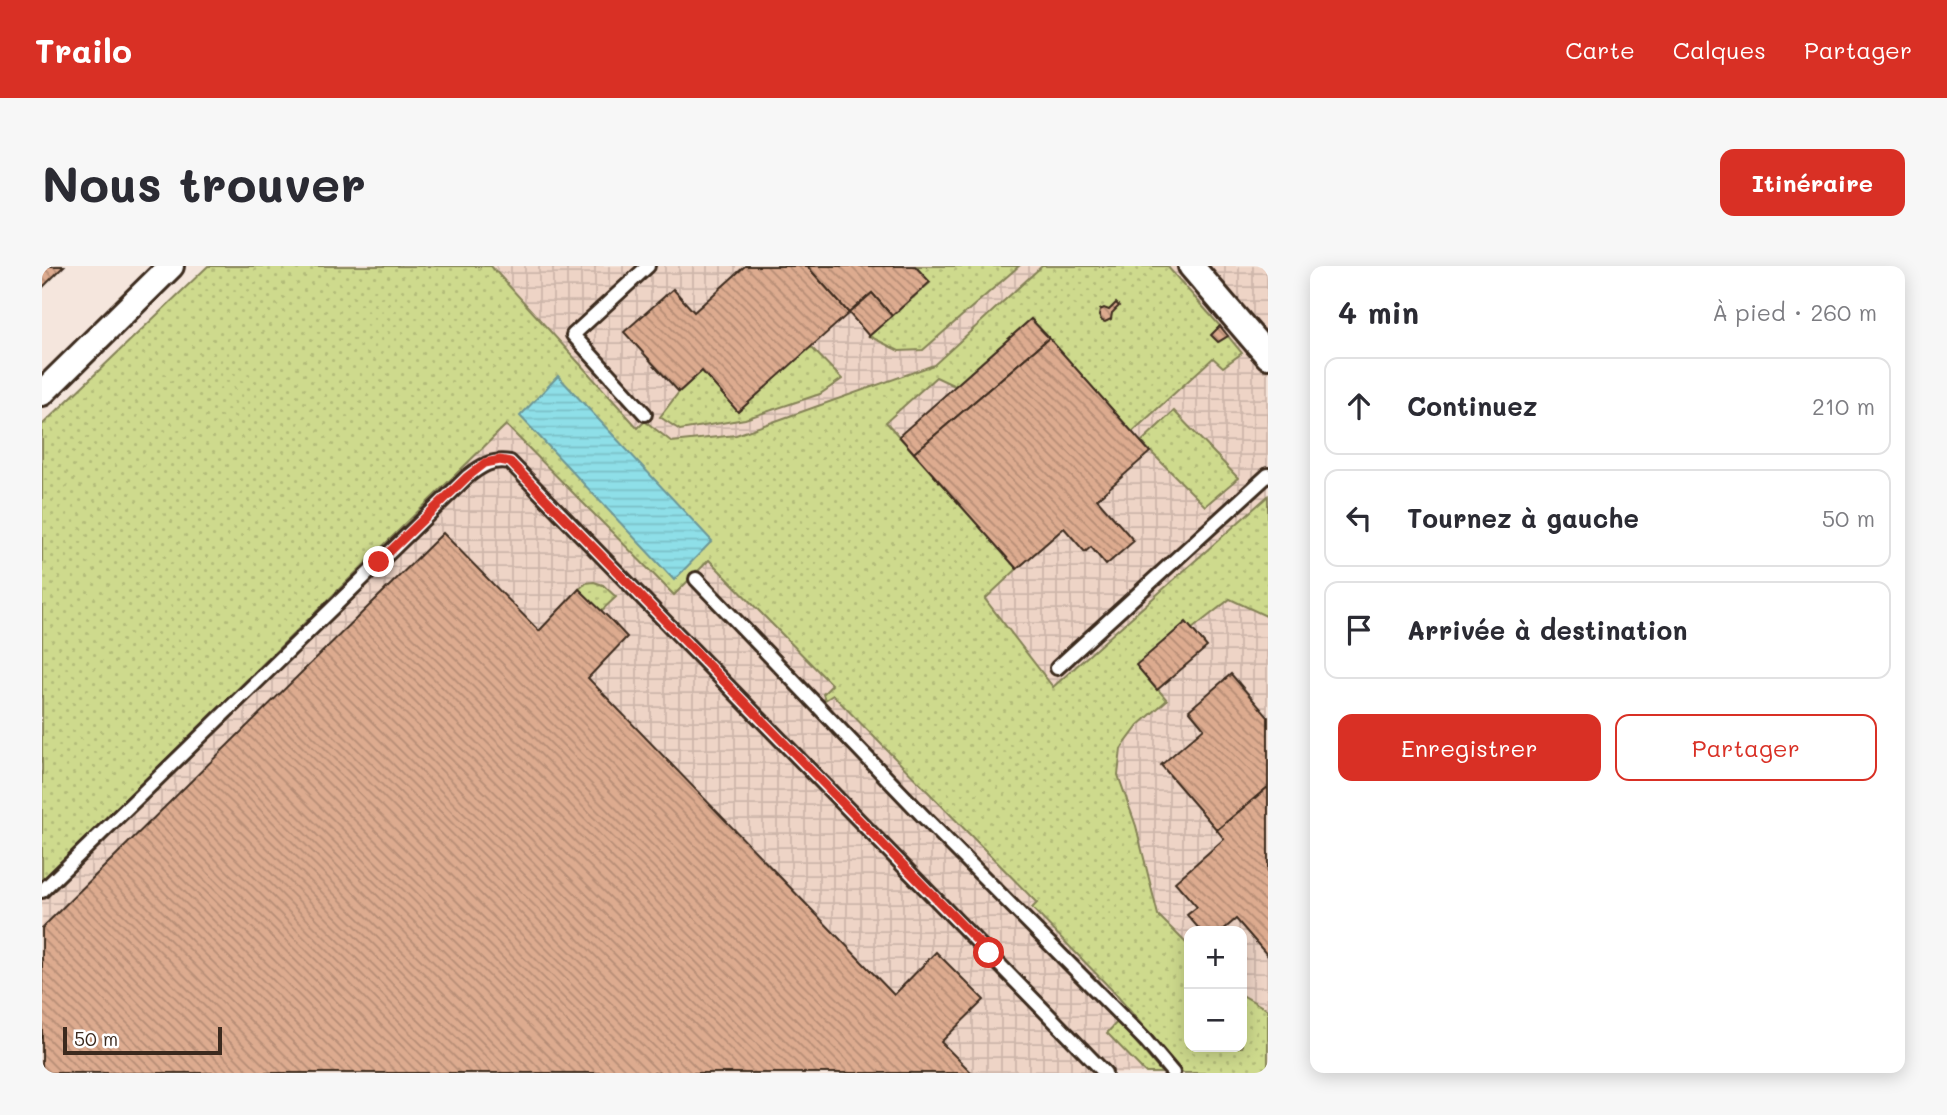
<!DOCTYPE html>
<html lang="fr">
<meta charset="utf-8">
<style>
:root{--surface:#fff;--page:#f7f7f7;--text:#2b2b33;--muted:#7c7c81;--line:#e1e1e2;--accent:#d93025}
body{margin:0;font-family:Mali,sans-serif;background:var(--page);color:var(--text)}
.controls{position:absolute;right:21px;bottom:21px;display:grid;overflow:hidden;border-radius:14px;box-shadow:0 4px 18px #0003}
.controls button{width:63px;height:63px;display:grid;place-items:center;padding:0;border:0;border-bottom:2px solid var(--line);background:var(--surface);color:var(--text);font:35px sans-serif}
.scale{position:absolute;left:21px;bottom:18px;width:159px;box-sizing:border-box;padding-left:7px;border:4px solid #3b2a1e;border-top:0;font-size:19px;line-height:24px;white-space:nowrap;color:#3b2a1e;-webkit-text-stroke:5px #fff;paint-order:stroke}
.stop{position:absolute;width:21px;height:21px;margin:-16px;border:5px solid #d93025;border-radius:50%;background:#fff}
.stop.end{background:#d93025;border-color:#fff;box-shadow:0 2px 7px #0008}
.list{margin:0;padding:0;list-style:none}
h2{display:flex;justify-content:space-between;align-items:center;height:91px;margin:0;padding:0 28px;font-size:30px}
h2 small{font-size:23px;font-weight:400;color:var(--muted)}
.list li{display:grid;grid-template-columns:46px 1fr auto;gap:21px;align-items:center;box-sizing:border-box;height:98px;margin:0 14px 14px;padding:0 14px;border:2px solid var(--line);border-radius:14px}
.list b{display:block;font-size:26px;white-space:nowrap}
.list em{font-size:23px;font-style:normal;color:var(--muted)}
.actions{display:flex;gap:14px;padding:21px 28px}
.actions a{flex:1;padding:16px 0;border:2px solid var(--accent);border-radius:14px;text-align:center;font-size:24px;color:var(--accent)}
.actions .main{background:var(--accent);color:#fff}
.icon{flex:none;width:38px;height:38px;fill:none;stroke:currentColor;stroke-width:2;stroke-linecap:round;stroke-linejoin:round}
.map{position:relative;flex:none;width:1226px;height:807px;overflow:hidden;border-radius:14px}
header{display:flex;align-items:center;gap:42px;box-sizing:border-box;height:98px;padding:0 35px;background:var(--accent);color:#fff}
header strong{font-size:33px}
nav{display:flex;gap:38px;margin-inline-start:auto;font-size:24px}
.intro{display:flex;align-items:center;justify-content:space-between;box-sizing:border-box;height:168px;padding:0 42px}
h1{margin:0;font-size:49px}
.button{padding:18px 32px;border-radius:14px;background:var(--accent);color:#fff;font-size:24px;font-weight:700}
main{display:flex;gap:42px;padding:0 42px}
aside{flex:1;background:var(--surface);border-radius:14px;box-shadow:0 4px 18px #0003}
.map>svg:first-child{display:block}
.industrial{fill:url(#industrial-grid);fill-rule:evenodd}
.grass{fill:url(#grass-dots);stroke:#848256;stroke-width:2}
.water{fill:url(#water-rules);stroke:#6d9797;stroke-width:2}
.building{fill:url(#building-back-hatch);stroke:#3b2a1e;stroke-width:2}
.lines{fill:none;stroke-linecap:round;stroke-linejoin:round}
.lane-casing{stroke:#3b2a1e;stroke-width:18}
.street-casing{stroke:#3b2a1e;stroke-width:30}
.lane{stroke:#fff;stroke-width:12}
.street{stroke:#fff;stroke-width:24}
.route{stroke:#d93025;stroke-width:9}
</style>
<header>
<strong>Trailo</strong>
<nav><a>Carte</a><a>Calques</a><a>Partager</a></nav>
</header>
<div class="intro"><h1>Nous trouver</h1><a class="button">Itinéraire</a></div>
<main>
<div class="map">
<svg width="1226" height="807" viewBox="0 0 1226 807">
<defs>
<pattern id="industrial-grid" width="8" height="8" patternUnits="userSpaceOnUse" patternTransform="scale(1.75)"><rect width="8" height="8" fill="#eed4c6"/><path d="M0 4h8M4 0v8" fill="none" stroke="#cdb6aa"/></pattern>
<pattern id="grass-dots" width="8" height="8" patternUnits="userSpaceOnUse" patternTransform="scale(1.75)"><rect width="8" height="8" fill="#ceda8d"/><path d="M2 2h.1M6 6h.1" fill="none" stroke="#b2bb79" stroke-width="1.8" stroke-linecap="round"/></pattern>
<pattern id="water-rules" width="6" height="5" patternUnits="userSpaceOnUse" patternTransform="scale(1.75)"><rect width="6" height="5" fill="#8edfe8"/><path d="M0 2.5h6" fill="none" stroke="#7bc0c7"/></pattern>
<pattern id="building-back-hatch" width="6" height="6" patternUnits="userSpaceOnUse" patternTransform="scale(1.75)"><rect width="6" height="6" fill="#ddab8f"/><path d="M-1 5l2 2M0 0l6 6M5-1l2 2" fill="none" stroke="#b48b74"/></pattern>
</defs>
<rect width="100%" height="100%" fill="#f5e6dd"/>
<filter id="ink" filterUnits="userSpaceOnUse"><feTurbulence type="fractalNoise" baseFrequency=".0143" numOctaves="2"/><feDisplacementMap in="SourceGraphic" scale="14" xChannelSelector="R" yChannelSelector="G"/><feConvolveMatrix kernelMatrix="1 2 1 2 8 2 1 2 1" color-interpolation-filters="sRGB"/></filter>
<g filter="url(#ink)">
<path class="industrial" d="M438 0H1226V807H0V541ZM1147 665H1200V781H1147Z"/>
<g class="grass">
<path d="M166 0H449L596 162 603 155 630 176 694 169 892 99 1000 0H1125L1178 60 1170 69 1177 76 1186 70 1200 87 1181 101 1171 92 1090 166 989 53 913 120 894 111 844 156 975 303 943 333 1011 421 1226 230V351L1188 333 1150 363 1095 399 1125 434 1096 460 1079 483 1076 509 1094 560 1116 649 1147 680V781H1200V729L1226 744V807H1141L1071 725 990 642 995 637 791 429 783 434 781 428 790 419 667 294 632 329 464 159 0 615V159Z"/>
<path d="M873 0H977L881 84 857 85 827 70 888 17Z"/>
<path d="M769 81 800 113 778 128 703 153 638 164 618 151 637 126 660 105 696 145Z"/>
<path d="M1132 145 1196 212 1163 240 1099 176Z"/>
<path d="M552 316 561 319 574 331 559 345 537 323 544 317Z"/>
<path d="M1076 755 1120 807H1104L1065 767Z"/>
</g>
<path class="water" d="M516 110 670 275 632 314 478 150Z"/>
<g class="building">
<path d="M0 0H22L0 22Z"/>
<path d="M703 0H765L807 47 696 146 660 105 637 126 582 66 631 23 652 46Z"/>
<path d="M765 0H873L888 16 850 50 830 27 807 47Z"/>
<path d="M830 27 850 50 827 70 807 47Z"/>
<path d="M1074 37 1077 40 1070 47 1069 53 1063 56 1060 55 1057 50 1058 44 1062 42 1067 44Z"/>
<path d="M989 53 1007 72 872 187 857 170Z"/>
<path d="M1178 60 1186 70 1176 76 1169 69Z"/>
<path d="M1007 72 1108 186 1055 233 1092 275 1064 299 1049 281 1043 286 1022 262 975 303 872 187Z"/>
<path d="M401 267 497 365 537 323 569 354 585 371 546 412 852 729 894 686 942 734 899 776 930 807H0V662Z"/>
<path d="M1144 356 1165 381 1115 424 1094 399Z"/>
<path d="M1189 408 1226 451V521L1175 564 1119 499 1162 462 1147 444Z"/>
<path d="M1226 521V690L1194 653 1180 665H1159L1145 649 1155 641 1133 616 1182 573 1175 564Z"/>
</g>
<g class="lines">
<defs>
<g id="lane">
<path d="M603 148 531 69 606 0"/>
<path d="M654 313 881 550 1104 775 1131 807"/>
<path d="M1015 402 1226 209"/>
<path d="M0 625 425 211C439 200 449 193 468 196L1063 807"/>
</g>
<g id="street">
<path d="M1149 0 1226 90"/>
<path d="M0 127 129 0"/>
</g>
</defs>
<use href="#lane" class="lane-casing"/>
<use href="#street" class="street-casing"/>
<use href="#lane" class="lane"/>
<use href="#street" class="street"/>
</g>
</g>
<g class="lines" filter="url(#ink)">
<path class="route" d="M337 296 425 211 443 197 458 194 468 196 947 687"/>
</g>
</svg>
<div class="controls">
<button>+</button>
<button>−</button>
</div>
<div class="scale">50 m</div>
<div class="stop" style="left:947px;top:687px"></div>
<div class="stop end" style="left:337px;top:296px"></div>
</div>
<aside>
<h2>4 min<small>À pied · 260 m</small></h2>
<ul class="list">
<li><svg class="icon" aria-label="ahead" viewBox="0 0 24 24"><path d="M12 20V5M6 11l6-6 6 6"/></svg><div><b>Continuez</b></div><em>210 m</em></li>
<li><svg class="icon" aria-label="left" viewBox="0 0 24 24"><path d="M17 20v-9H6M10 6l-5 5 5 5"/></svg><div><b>Tournez à gauche</b></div><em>50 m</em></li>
<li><svg class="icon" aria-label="arrive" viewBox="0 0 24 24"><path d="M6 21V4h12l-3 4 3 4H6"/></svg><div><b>Arrivée à destination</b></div></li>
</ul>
<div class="actions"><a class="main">Enregistrer</a><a>Partager</a></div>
</aside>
</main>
